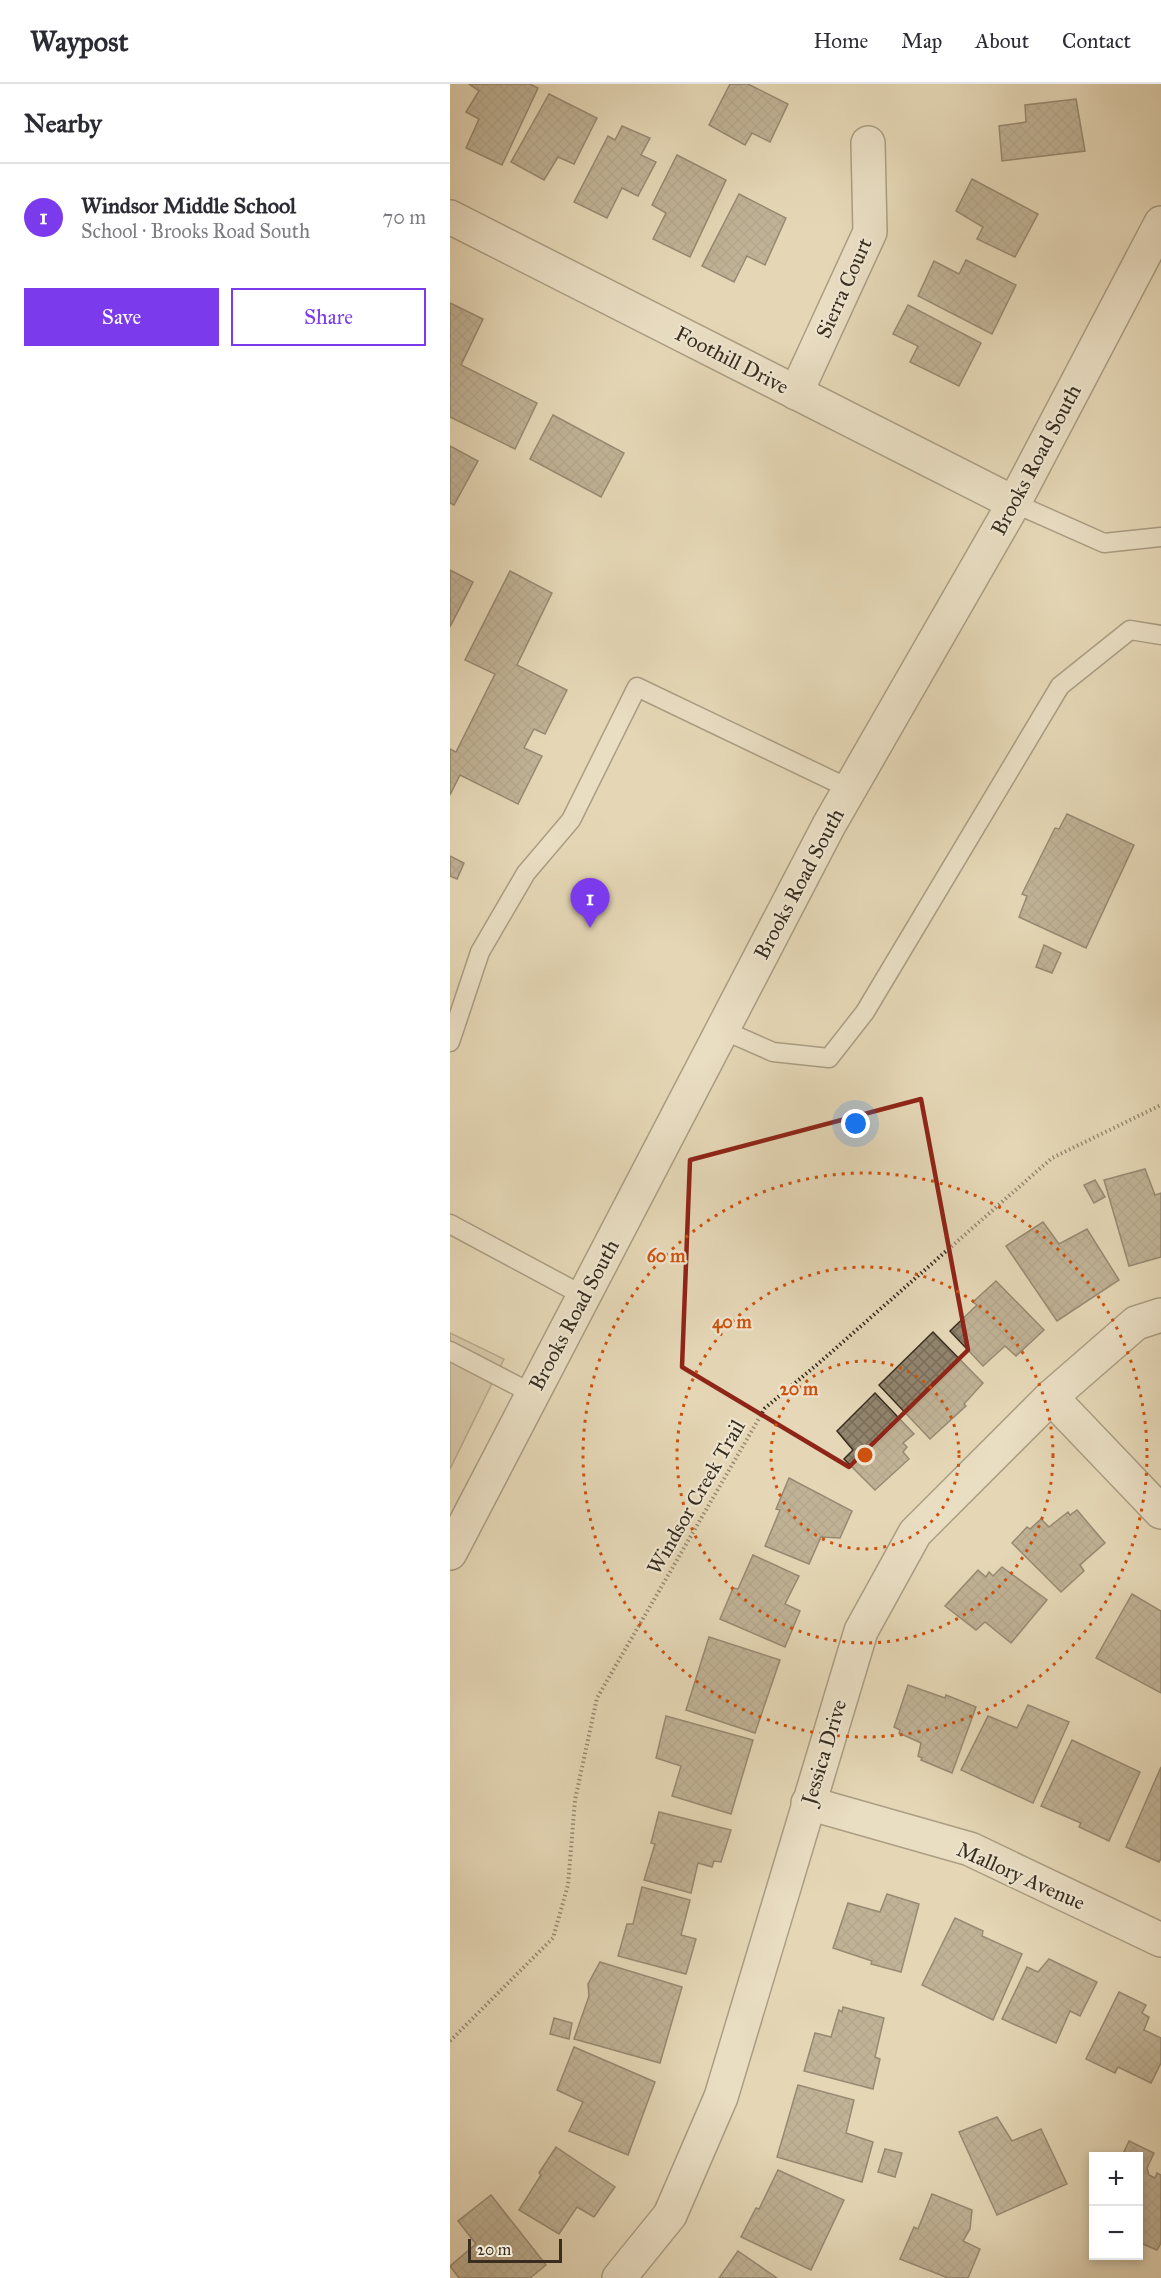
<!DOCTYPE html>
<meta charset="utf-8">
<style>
:root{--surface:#fff;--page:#f2f2f3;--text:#2b2b33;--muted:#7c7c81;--line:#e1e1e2;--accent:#7c3aed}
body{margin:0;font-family:"IM FELL Great Primer",serif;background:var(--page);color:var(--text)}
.controls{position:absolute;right:18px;bottom:18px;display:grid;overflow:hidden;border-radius:0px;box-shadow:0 3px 9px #0003}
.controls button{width:54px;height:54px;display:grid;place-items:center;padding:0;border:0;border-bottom:2px solid var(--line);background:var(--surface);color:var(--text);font:30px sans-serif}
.scale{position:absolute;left:18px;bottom:15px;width:94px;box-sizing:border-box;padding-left:6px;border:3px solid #382d1f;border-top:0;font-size:16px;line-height:21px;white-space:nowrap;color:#382d1f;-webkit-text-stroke:4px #eee5d0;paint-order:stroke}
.you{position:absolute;left:406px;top:1040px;width:21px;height:21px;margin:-15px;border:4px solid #fff;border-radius:50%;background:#1a73e8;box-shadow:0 0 0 9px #1a73e833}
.badge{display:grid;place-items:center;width:39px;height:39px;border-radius:50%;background:var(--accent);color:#fff;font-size:20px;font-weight:700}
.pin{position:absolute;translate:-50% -50px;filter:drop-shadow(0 2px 3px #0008)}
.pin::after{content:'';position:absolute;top:32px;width:21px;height:18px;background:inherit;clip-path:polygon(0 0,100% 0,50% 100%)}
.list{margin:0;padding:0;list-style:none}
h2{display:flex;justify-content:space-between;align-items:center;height:78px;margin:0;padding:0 24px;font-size:26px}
h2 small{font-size:20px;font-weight:400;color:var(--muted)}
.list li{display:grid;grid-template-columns:39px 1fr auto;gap:18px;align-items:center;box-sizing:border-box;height:108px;padding:0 24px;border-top:2px solid var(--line)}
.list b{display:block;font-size:22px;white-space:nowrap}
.list p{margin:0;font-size:20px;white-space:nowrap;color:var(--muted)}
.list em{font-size:20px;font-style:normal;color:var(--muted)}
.actions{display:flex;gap:12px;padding:18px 24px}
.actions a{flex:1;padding:14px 0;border:2px solid var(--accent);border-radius:0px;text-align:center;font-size:21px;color:var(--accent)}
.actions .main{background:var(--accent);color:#fff}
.map{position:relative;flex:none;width:711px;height:2194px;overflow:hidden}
header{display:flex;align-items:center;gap:36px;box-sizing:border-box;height:84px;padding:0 30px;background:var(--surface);border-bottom:2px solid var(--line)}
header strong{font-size:28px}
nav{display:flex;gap:33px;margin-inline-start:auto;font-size:21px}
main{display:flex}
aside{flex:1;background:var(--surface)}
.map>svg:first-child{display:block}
.green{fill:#c8ba9d;stroke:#80745e;stroke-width:1.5}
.building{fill:url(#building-cross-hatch);stroke:#382d1f;stroke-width:1.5}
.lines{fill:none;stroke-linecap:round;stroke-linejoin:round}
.service-casing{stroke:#635845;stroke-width:21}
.minor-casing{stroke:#635845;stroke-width:36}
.tertiary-casing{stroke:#635845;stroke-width:36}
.path{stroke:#382d1f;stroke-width:4;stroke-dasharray:1.5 3;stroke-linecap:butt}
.service{stroke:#eee5d0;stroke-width:18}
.minor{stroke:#eee5d0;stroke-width:33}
.tertiary{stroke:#eee5d0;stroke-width:33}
.marked{fill:none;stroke:#8f2418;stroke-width:4.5;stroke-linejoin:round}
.ring{fill:none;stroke:#ce520f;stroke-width:3;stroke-dasharray:3 6}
.labels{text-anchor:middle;stroke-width:4.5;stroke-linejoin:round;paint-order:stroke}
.street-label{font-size:21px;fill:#382d1f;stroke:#eee5d0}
.centre{fill:#ce520f;stroke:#eee5d0;stroke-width:3}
.ring-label{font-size:18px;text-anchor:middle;font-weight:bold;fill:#ce520f;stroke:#eee5d0;stroke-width:4.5;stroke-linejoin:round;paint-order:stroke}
</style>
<header>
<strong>Waypost</strong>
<nav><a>Home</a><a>Map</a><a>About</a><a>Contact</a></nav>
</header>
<main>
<aside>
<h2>Nearby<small></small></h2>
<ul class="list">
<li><span class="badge">1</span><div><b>Windsor Middle School</b><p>School · Brooks Road South</p></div><em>70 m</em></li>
</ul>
<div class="actions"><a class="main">Save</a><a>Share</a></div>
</aside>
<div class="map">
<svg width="711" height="2194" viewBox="0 0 711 2194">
<defs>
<pattern id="building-cross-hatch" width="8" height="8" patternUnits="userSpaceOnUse" patternTransform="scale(1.5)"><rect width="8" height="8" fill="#92856e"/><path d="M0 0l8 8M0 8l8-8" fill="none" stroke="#786d5a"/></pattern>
</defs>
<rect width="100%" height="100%" fill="#e5d7b7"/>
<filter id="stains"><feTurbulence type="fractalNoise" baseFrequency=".00333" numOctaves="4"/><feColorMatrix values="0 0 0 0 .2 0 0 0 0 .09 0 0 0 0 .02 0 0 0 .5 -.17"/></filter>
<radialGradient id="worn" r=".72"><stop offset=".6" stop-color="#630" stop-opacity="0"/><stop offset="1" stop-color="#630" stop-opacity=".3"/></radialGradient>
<path class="green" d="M0 1249 54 1275 0 1385Z"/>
<g class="building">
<path d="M19 0H80L88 4 52 81 16 64 29 35 16 28 29 7Z"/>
<path d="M280 0H298L338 20 320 58 302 49 295 61 259 41Z"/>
<path d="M99 10 147 34 124 80 108 73 94 96 61 78Z"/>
<path d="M626 15 635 67 552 77 549 42 576 38 575 21Z"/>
<path d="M172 42 200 54 191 71 206 78 188 112 172 104 157 134 124 118 158 52 165 56Z"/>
<path d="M227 71 276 96 240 173 203 155 216 129 202 121Z"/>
<path d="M522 95 588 130 565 173 527 155 533 143 506 127Z"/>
<path d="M289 110 336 134 315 181 297 172 284 198 252 182Z"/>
<path d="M516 176 566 201 542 250 468 212 484 177 509 190Z"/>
<path d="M0 219 33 235 11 281 87 319 65 365 0 333Z"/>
<path d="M458 221 531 259 509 302 460 278 468 262 443 250Z"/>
<path d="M103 331 174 369 151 413 80 375Z"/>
<path d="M0 362 28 377 4 421 0 419Z"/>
<path d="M0 486 23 498 0 543Z"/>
<path d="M60 487 102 509 67 581 117 606 95 650 84 645 74 664 92 672 68 720 10 691 0 711V665L6 668 45 590 15 576Z"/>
<path d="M617 730 684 761 636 864 569 833 577 812 572 810 605 744 609 745Z"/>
<path d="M0 772 14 779 7 795 0 792Z"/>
<path d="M594 861 611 869 602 889 586 883Z"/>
<path d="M695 1085 705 1111 711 1109V1173L679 1182 654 1096Z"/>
<path d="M645 1096 655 1113 644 1119 634 1101Z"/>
<path d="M593 1138 609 1160 637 1145 669 1196 607 1237 556 1162Z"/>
<path d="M546 1197 594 1246 566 1272 555 1262 533 1282 500 1247 527 1221 523 1218Z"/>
<path d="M483 1248 533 1299 514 1320 516 1322 480 1355 429 1301Z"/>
<path d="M425 1309 464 1350 453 1359 457 1363 453 1368 459 1375 425 1406 394 1375 403 1366 387 1347Z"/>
<path d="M339 1394 402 1427 390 1454 371 1453 359 1480 315 1462 330 1426 326 1425Z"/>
<path d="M627 1426 655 1459 630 1481 634 1487 611 1508 562 1459 577 1443 580 1445 591 1435 599 1443 618 1428 620 1431Z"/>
<path d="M303 1471 349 1492 335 1520 350 1527 335 1563 270 1535 283 1504 288 1505Z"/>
<path d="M552 1483 597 1516 561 1559 535 1538 526 1546 495 1522 528 1486 536 1493 539 1488 543 1492Z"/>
<path d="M682 1510 711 1527V1609L646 1574Z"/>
<path d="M259 1553 330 1576 305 1649 236 1626Z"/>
<path d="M458 1601 495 1614 496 1611 526 1623 502 1689 471 1676 472 1674 468 1672 471 1659 449 1649 450 1646 444 1643Z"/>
<path d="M578 1621 619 1638 583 1719 511 1686 538 1632 567 1644Z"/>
<path d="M216 1632 303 1656 281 1730 222 1712 231 1682 206 1674Z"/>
<path d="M622 1656 690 1688 659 1757 629 1743 631 1739 591 1722Z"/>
<path d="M711 1683V1775L709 1778 676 1763Z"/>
<path d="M209 1728 281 1746 271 1778 264 1777 262 1783 248 1779 241 1809 194 1796 205 1760 201 1759Z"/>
<path d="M192 1803 240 1816 231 1851 246 1855 236 1890 168 1872 177 1840H183Z"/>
<path d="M437 1810 469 1820 451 1888 421 1880 422 1877 383 1864 398 1819 430 1828Z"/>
<path d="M505 1834 533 1847 532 1852 572 1870 543 1936 472 1901Z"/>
<path d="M599 1875 647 1898 630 1932 620 1927 606 1959 552 1935 577 1883 588 1888Z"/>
<path d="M150 1878 232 1903 210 1979 124 1955 139 1912 138 1900Z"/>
<path d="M669 1908 696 1921 692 1929 699 1933 694 1946 711 1954V1979L701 1999 668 1983 665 1989 636 1975Z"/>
<path d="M393 1923 434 1934 425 1973 430 1975 423 2005 354 1987 365 1949 381 1953 389 1926 392 1928Z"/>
<path d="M104 1934 122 1939 119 1955 100 1950Z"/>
<path d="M124 1963 205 1998 178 2071 119 2047 133 2018 107 2006Z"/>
<path d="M348 2001 404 2016 396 2049 423 2058 412 2098 327 2073Z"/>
<path d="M547 2033 562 2057 591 2045 617 2100 547 2131 509 2048Z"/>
<path d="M679 2057 704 2069 697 2084 699 2091 705 2094 707 2089 711 2091V2159L707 2166 688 2158V2072H672Z"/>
<path d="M106 2063 165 2103 144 2133 127 2123 109 2150 69 2126 91 2091 89 2089Z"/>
<path d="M435 2065 452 2069 445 2093 428 2088Z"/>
<path d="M328 2086 394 2116 361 2186 291 2153 306 2124 309 2125Z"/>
<path d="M482 2110 522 2126 520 2145 513 2157 530 2165 518 2194H498L450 2175 464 2143 468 2145Z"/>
<path d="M41 2111 96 2181 80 2194H9L0 2182 26 2160 8 2137Z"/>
<path d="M288 2167 327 2194H269Z"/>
</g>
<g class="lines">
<defs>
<g id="service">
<path d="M564 419 654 459 711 453"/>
<path d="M273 946 323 968 379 974 415 928 610 602 680 546 711 551"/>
<path d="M0 958 30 868 76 789 121 736 187 603 400 705"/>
<path d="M0 1140 134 1212"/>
<path d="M0 1267 83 1310"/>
</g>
<g id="minor">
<path d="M0 133 564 419"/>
<path d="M346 309 420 148 418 59"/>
<path d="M601 1313 711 1428"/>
<path d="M358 1719 520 1765 711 1856"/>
<path d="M169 2194 220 2131 271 2013 411 1547 465 1449 601 1313 686 1239 711 1231"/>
</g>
<path id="tertiary" d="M0 1469 379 741 564 419 711 139"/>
</defs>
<use href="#service" class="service-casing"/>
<use href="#minor" class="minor-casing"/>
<use href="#tertiary" class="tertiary-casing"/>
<path class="path" d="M0 1957 103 1854 118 1801 125 1716 147 1614 315 1324 369 1279 602 1074 711 1021"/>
<use href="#service" class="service"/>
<use href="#minor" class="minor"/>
<use href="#tertiary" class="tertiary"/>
</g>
<path d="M0 0H711V2194H0ZM471 1015 518 1266 399 1383 232 1283 240 1076Z" fill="#e5d7b7" fill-opacity=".55" fill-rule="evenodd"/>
<path class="marked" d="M471 1015 518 1266 399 1383 232 1283 240 1076Z"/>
<g class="ring">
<circle cx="415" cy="1371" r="94"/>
<circle cx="415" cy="1371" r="188"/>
<circle cx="415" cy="1371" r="282"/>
</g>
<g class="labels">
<g class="street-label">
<text transform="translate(394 204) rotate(-66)" y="7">Sierra Court</text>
<text transform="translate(282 276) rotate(27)" y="7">Foothill Drive</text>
<text transform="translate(586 376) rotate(-62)" y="7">Brooks Road South</text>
<text transform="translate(349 800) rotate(-62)" y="7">Brooks Road South</text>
<text transform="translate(124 1231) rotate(-62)" y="7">Brooks Road South</text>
<text transform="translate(246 1413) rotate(-60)" y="7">Windsor Creek Trail</text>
<text transform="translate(374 1668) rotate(-73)" y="7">Jessica Drive</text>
<text transform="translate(571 1792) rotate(24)" y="7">Mallory Avenue</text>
</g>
</g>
<circle cx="415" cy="1371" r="9" class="centre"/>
<g class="ring-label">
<text x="216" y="1178">60 m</text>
<text x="282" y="1244">40 m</text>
<text x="349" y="1311">20 m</text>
</g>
<rect width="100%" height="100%" filter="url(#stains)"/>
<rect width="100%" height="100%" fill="url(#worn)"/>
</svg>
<div class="controls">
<button>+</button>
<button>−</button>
</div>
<div class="scale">20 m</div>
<div class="you"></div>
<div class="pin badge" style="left:140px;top:844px">1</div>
</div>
</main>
